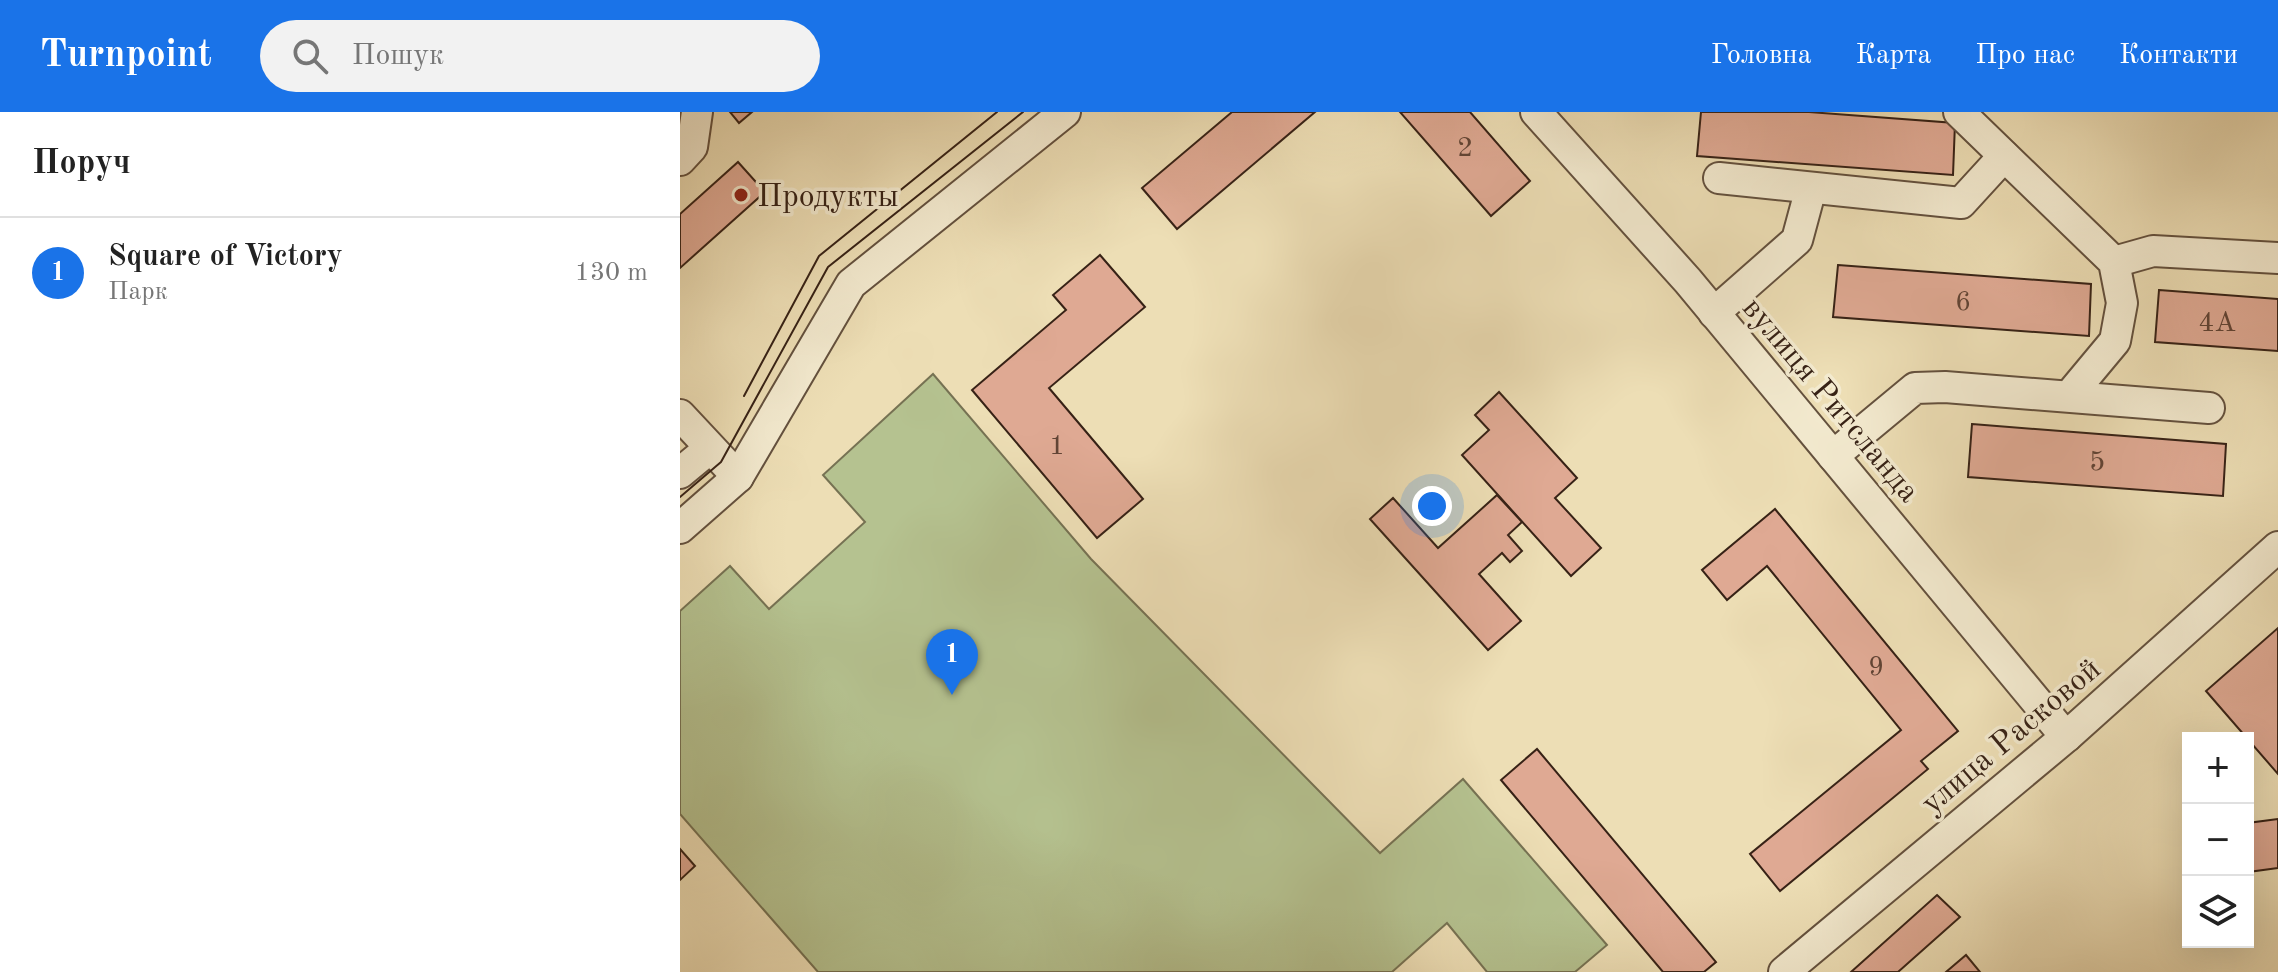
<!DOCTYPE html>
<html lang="uk">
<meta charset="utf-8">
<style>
:root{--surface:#fff;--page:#f2f2f2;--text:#222;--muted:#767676;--line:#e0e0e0;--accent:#1a73e8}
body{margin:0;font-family:"Old Standard TT",serif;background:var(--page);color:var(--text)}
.controls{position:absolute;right:24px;bottom:24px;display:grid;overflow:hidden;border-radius:0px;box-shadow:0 8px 32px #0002}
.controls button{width:72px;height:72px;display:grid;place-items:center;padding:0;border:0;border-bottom:2px solid var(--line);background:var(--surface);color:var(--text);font:40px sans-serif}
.you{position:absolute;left:752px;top:394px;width:28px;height:28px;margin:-20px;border:6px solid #fff;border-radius:50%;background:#1a73e8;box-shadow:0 0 0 12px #1a73e833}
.badge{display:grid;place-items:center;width:52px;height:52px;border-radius:50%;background:var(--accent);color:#fff;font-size:26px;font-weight:700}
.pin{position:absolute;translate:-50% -66px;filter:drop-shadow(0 2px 4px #0008)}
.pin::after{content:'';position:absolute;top:42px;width:28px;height:24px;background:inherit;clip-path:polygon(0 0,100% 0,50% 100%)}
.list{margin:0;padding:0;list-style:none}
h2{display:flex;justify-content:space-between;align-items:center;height:104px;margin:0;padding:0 32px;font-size:34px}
h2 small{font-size:26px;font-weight:400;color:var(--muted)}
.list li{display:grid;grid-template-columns:52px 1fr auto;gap:24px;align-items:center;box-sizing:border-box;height:112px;padding:0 32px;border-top:2px solid var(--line)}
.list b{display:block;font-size:30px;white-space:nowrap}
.list p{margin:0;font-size:26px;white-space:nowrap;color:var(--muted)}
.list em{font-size:26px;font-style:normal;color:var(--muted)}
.icon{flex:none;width:44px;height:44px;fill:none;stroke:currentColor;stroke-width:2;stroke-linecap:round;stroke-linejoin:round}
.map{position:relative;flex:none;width:1598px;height:860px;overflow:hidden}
header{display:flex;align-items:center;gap:48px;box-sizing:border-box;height:112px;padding:0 40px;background:var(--accent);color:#fff}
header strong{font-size:38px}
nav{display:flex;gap:44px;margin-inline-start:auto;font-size:28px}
.search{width:560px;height:72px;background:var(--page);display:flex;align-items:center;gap:20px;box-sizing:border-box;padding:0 28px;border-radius:44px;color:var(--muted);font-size:30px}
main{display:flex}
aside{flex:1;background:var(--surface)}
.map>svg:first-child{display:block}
.green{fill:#b5c290;stroke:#767253;stroke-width:2}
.building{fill:#dfa993;stroke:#372216;stroke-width:2}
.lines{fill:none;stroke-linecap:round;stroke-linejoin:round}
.minor-casing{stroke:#64513e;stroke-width:34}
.minor{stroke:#f3eacf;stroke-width:30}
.tram{stroke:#372216;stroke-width:2}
.poi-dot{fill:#8f2418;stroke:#f3eacf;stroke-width:3}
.labels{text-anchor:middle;stroke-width:7;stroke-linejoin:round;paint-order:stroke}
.number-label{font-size:28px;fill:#614435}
.poi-label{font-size:32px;fill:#372216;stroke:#f3eacf;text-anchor:start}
.street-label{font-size:32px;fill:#372216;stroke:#f3eacf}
</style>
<header>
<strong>Turnpoint</strong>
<div class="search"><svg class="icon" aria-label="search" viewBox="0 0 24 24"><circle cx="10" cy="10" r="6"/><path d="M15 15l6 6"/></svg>Пошук</div>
<nav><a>Головна</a><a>Карта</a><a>Про нас</a><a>Контакти</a></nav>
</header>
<main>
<aside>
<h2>Поруч<small></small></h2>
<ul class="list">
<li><span class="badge">1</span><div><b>Square of Victory</b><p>Парк</p></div><em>130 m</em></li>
</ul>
</aside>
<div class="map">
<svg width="1598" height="860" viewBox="0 0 1598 860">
<rect width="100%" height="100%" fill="#eddeb5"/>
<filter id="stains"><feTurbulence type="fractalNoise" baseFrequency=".0025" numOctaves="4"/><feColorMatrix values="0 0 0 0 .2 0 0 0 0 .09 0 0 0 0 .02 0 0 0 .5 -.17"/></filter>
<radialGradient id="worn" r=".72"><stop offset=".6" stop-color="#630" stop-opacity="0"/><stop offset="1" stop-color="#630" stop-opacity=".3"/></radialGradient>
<path class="green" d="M253 262 411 447 700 741 783 667 927 833 895 860H807L767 811 712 860H138L0 702V499L50 454 89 497 185 410 143 363Z"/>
<g class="building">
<path d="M50 0H72L59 11Z"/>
<path d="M552 0H635L497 117 462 76Z"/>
<path d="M720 0H790L850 69 811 104Z"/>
<path d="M1021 0H1129L1275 11 1273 63 1017 44Z"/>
<path d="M58 50 85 80 0 156V102Z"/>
<path d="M420 143 465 195 369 276 463 387 417 426 292 278 386 198 373 183Z"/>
<path d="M1158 153 1411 172 1409 224 1153 205Z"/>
<path d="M1479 178 1598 187V239L1475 230Z"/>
<path d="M819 280 897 366 875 386 921 436 891 464 782 343 809 318 795 303Z"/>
<path d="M1292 312 1546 332 1543 384 1288 365Z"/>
<path d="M817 383 842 410 828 423 842 439 830 450 822 441 799 462 841 509 808 538 690 407 713 386 758 436Z"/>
<path d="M1095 397 1278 619 1241 649 1248 657 1100 779 1070 742 1221 618 1087 454 1047 488 1022 458Z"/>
<path d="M1598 516V662L1526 579Z"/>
<path d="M857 637 1036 850 1024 860H983L821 668Z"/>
<path d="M1598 707V756L1568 760V711Z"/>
<path d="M0 737 15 754 0 768Z"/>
<path d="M1257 783 1280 805 1218 860H1171Z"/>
<path d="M1286 843 1300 860H1266Z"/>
</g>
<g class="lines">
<defs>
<g id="minor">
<path d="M856 0 1008 169 1386 625"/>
<path d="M1279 0 1434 150 1442 191 1435 229 1390 283"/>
<path d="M0 48 12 35 17 0"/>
<path d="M1039 66 1281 91 1324 44"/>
<path d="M1434 150 1473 139 1598 146"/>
<path d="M1034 201 1117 128 1131 76"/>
<path d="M0 303 58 365"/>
<path d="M1153 344 1235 276 1265 275 1529 296"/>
<path d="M0 361 29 337"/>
<path d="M0 416 58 365 171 172 385 0"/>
<path d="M1104 860 1386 625 1598 435"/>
</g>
</defs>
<use href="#minor" class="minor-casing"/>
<use href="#minor" class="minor"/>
<g class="tram">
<path d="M64 284 139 144 317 0"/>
<path d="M0 385 41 350 148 155 343 0"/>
</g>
</g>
<circle class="poi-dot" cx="61" cy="83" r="8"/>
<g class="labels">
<g class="number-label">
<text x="785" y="44">2</text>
<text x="1283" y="198">6</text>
<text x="1537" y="219">4А</text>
<text x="377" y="342">1</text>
<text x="1417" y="358">5</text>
<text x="1196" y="563">9</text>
</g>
<g class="poi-label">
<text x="77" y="94">Продукты</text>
</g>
<g class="street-label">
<text transform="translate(1152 287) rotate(50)" y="11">вулиця Ритсланда</text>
<text transform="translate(1330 623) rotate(-40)" y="11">улица Расковой</text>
</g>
</g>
<rect width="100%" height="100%" filter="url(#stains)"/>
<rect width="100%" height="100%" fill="url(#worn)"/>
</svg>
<div class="controls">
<button>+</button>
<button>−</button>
<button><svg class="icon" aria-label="layers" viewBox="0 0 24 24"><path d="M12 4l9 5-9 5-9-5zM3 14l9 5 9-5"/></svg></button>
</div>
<div class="you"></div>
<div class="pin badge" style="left:272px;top:583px">1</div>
</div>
</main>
